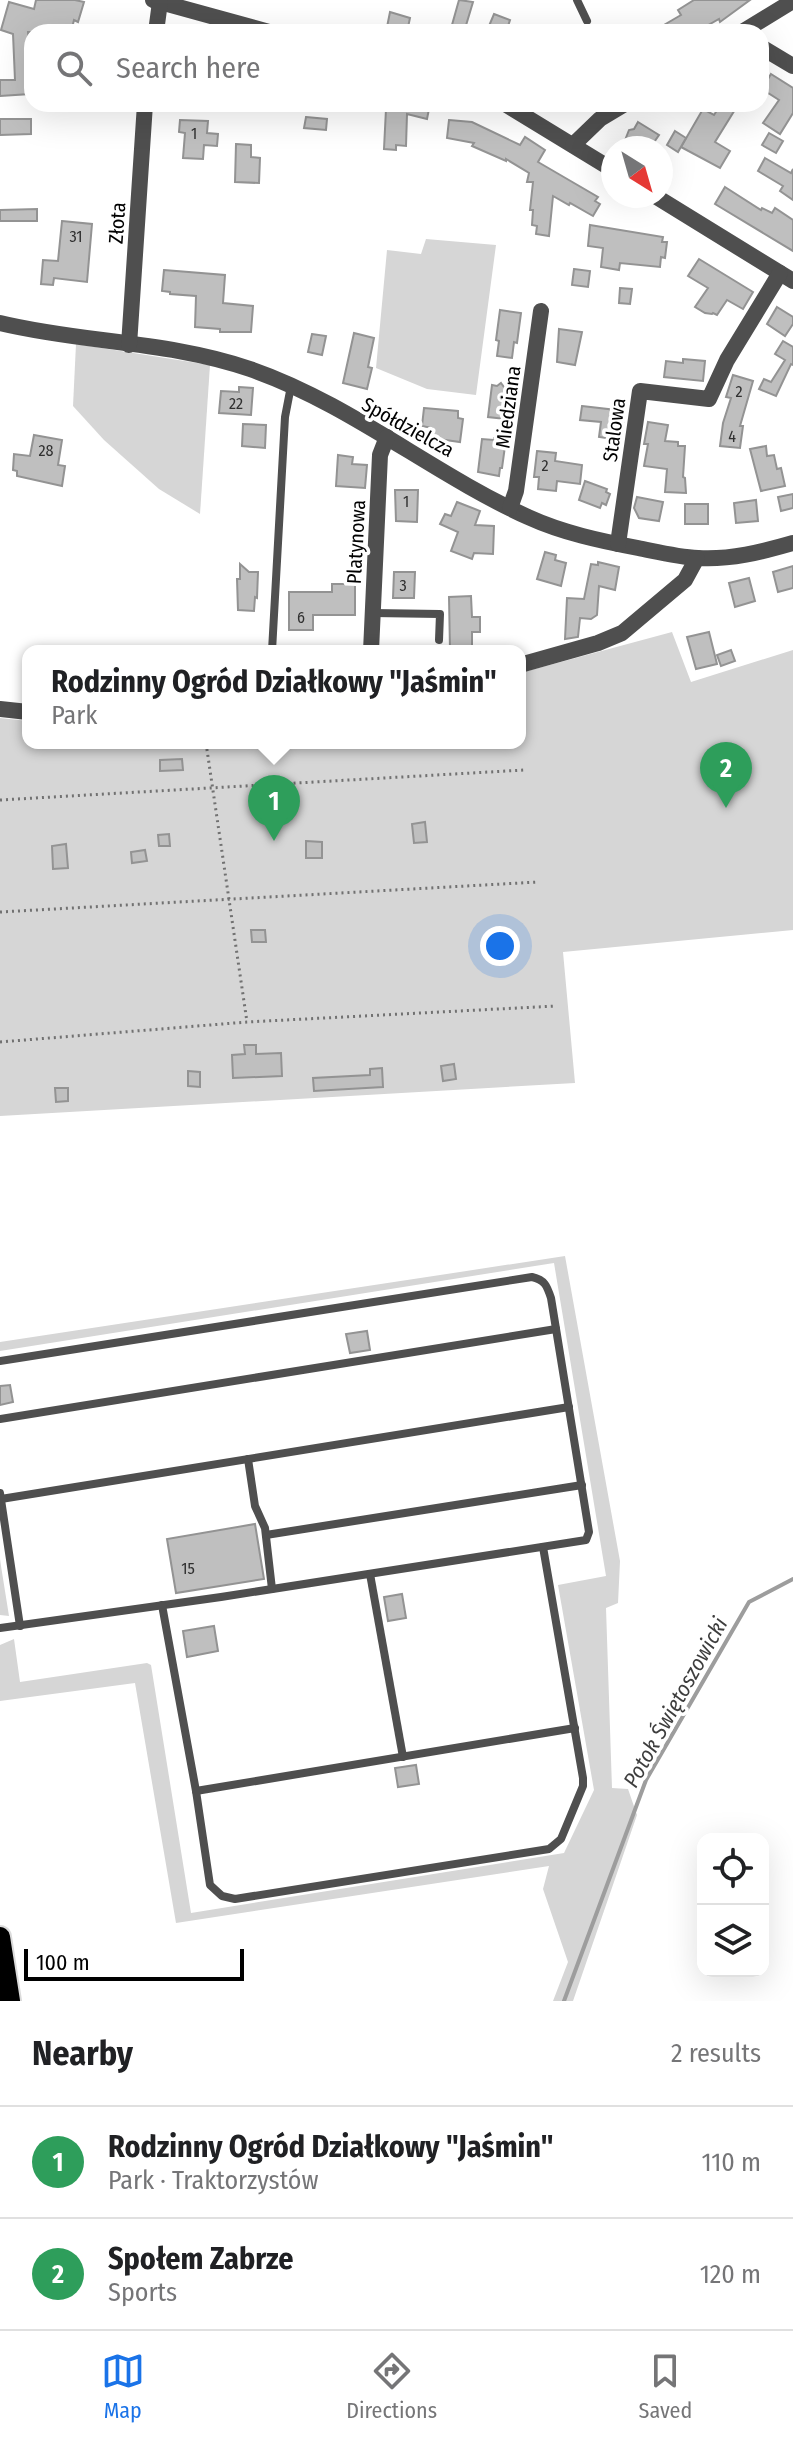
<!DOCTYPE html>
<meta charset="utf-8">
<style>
:root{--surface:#fff;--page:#f2f2f2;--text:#202124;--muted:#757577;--line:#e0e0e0;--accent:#1a73e8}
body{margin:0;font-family:"Fira Sans Condensed",sans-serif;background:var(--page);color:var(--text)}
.controls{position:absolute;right:24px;bottom:24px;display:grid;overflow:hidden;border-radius:16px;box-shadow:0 8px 32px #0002}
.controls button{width:72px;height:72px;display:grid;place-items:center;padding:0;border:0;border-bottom:2px solid var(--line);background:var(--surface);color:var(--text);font:40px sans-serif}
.compass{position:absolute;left:601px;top:136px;width:72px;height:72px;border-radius:50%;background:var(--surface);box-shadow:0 8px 32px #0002;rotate:143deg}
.scale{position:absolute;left:24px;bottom:20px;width:220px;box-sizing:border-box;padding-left:8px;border:4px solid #000;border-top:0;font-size:22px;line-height:28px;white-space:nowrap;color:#000;-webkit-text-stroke:6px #fff;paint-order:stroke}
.you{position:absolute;left:500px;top:946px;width:28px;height:28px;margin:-20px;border:6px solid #fff;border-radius:50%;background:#1a73e8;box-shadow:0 0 0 12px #1a73e833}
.badge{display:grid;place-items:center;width:52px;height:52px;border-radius:50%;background:var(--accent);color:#fff;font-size:26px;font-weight:700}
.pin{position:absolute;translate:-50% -66px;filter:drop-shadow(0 2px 4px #0008)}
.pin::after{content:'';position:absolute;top:42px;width:28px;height:24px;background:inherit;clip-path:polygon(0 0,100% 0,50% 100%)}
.popup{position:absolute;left:22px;top:645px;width:504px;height:104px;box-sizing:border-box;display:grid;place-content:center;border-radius:16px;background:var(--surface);filter:drop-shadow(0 2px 6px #0005);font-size:26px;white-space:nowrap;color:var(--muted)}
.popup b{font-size:30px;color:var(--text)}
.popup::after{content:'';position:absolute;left:50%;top:100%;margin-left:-16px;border:16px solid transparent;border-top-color:var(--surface)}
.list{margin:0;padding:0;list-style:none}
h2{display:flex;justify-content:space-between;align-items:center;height:104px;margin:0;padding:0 32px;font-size:34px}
h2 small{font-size:26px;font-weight:400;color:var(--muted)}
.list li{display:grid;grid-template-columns:52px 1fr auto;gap:24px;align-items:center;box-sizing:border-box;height:112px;padding:0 32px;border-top:2px solid var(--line)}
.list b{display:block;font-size:30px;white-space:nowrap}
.list p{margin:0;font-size:26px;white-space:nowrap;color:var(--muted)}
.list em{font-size:26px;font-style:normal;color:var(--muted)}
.icon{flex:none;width:44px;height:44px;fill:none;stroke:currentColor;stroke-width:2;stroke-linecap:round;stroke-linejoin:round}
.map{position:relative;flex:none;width:793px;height:2001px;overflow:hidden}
.search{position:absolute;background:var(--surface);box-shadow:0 8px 32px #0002;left:24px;right:24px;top:24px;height:88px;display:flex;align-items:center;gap:20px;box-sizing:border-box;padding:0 28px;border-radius:24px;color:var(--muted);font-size:30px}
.sheet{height:328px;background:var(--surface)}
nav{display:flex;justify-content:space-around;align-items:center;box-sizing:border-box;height:112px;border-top:2px solid var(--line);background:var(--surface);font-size:22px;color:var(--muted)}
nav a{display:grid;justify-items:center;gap:4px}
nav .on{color:var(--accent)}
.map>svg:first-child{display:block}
.green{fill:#d6d6d6}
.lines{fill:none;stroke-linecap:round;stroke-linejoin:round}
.stream{stroke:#9d9d9d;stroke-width:4}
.building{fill:#bfbfbf;stroke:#939393;stroke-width:2}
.primary-casing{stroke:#dbdbdb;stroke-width:24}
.path{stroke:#717171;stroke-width:3;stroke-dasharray:2 4;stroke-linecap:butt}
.lane{stroke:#4f4f4f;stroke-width:8}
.street{stroke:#4f4f4f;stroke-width:16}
.primary{stroke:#000;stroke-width:20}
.labels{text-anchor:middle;stroke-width:7;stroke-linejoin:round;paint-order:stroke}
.number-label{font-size:16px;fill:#303030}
.street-label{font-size:20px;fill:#000;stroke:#fff}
.water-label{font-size:22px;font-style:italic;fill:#3e3e3e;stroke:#fff}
</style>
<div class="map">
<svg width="793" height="2001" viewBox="0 0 793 2001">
<rect width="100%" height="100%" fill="#fff"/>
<g class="green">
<path d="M426 239 496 245 476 395 427 389 376 368 387 250 421 254Z"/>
<path d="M76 344 210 365 200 514 159 489 104 440 73 406Z"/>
<path d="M672 632 691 682 793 650V930L563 952 575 1083 0 1116V718L28 721V743H520V673Z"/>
<path d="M565 1256 620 1561 618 1603 606 1608 612 1788 628 1789 637 1815 573 2001H553L568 1962 543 1889 549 1866 176 1923 135 1683 0 1701V1645L14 1639 20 1682 147 1663 151 1665 191 1913 564 1853 594 1790 558 1585 606 1576 554 1263 0 1351V1342Z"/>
<path d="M0 1559 1 1566 9 1616 0 1615Z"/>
</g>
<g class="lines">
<path class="stream" d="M564 2001 646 1780 749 1602 793 1579"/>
</g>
<g class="building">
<path d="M36 0H75L84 2 78 22 74 20 71 32H28L30 94 0 96V80H15L13 34 1 30 9 2 34 9Z"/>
<path d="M459 0 473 2 464 32H450Z"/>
<path d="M694 0H750L720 22 719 19 696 32H652L681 15 678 10Z"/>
<path d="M390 12 410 18 407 32H386Z"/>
<path d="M494 14 510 20 506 32 489 26Z"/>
<path d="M771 74 793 88V113L780 134 763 123 779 100 762 89Z"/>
<path d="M384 104H430L427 119 407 114 406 146 396 145V150L384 149 386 109 383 108Z"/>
<path d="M721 104H730L736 108 715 142 730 151 720 168 681 147 703 109 714 115Z"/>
<path d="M306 117 327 119 326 130 304 128Z"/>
<path d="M0 119H31V134L0 135Z"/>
<path d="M180 120 208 121 207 133 218 134 217 146 204 145 203 159 183 158 185 133 179 132Z"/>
<path d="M449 120 472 122 520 145 525 137 545 150 538 162 598 197 595 201 600 204 593 216 570 203 569 205 553 196 549 236 536 234 537 226 532 225 533 210H530L533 182H527L529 173 506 159V161L472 146 474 143 447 138Z"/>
<path d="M638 122 659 135 650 148H622L629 130 634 129Z"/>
<path d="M675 131 686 138 678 152 667 145Z"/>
<path d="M769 133 783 141 776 153 762 145Z"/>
<path d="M236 144 251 145V157L260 158 259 183 235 182Z"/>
<path d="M765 158 791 173 793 169V200L780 191 783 186 758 171Z"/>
<path d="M725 187 761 210 762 208 772 213 775 208 793 220V251L715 204Z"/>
<path d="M37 209V221H0V210Z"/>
<path d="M62 221 92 224 87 282 54 278 53 285 41 284 43 260 58 261Z"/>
<path d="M590 225 663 237 662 242H667L665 258 661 257 660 267 620 263 619 270 601 267 603 248 588 246Z"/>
<path d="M699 259 753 292 743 309 727 300 717 315 713 313 712 314 705 313 695 307 708 288 688 276Z"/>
<path d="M574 269 590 271 588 287 572 285Z"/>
<path d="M164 270 225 275 223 303 253 306 251 332H220V329L195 327 196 296 170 294V292L162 291Z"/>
<path d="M620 288 632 289 630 304 619 303Z"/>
<path d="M777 307 793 317V324L785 336 767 324Z"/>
<path d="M500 310 521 313 517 343 514 342 512 358 497 356 499 341 496 340Z"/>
<path d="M559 329 582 332 575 365 557 362Z"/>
<path d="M354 333 374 338 368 367 372 368 367 389 343 383Z"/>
<path d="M312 334 326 336 322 355 308 352Z"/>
<path d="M783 341 793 347V365L791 364 776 396 759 389 764 379 771 382 785 360 775 354Z"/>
<path d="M683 359 705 361 703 381 664 377 666 361 683 363Z"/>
<path d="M733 375 753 381 740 426H743L740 448 720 446 723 423 731 398 726 397Z"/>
<path d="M501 383 504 387 511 388 505 419 488 417 492 385 497 386Z"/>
<path d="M239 387 253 388 251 415 219 413 221 391 239 392Z"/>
<path d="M582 406 616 410V413L622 414 624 418 620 440 599 437 601 422 580 420Z"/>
<path d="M424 408 458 411V418L463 419 460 442 431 438 432 428 422 426Z"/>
<path d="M648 422 668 425 665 441 678 442V446H685L683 477 685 478 686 493 665 492 667 469 644 466 648 444H644Z"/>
<path d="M243 424 266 425 265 448 242 446Z"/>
<path d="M34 435 62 440 58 465 65 466 62 486 17 476V471L13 470 14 454 30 456Z"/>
<path d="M494 438 506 439 502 468H500L499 476 478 472 482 439 494 440Z"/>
<path d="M766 446 767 456 774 455 777 469 781 468 785 486 761 491 750 449Z"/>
<path d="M537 451 556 453 555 461 582 465 580 484 557 481 556 491 538 489 539 477H534Z"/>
<path d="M338 455 353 457 352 464 367 465 365 488 336 486Z"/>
<path d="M585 481 607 489 606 492 610 494 606 505 602 503 600 508 579 500Z"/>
<path d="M395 490H418L417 522 396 521Z"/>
<path d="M793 494V508L781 511 778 497Z"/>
<path d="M637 497 663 502 659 521 639 518 634 508Z"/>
<path d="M756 500 758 521 736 523 734 503Z"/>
<path d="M457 502 480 511 475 525 494 526 493 554 474 553 472 559 451 551 458 532 440 524 445 514 451 516Z"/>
<rect x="685" y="504" width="23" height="20"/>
<path d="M545 552 556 555 555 560 566 563 561 586 537 579Z"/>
<path d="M598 562 619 567 615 590 599 586 597 615 591 619 580 618 578 637 565 639 567 598 584 599 591 564 598 565Z"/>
<path d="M240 564 249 572H258L257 598 255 597 254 611 238 610 237 579H240Z"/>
<path d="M793 566V588L778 592 773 572Z"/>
<path d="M394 572H415L414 598H393Z"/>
<path d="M749 578 755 601 735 607 729 583Z"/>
<path d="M332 584H355V615H313V630H289V592H332Z"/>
<path d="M471 596 472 617H480V632H472V650H450L449 597Z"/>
<path d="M709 632 717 664 696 669 687 637Z"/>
<path d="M731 650 735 661 721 666 717 655Z"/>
<path d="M182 759 183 770 160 771V760Z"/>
<path d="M425 822 427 842 414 843 412 824Z"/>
<path d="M169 834 170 846H159L158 835Z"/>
<path d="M306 841 322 842V858H306Z"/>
<path d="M66 844 68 868 53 869 52 846Z"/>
<path d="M145 850 147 861 132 863 131 852Z"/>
<path d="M251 930H265L266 942H252Z"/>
<path d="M244 1045H256V1054L281 1053 282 1076 233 1078 232 1055 245 1054Z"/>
<path d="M454 1064 456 1079 443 1081 441 1066Z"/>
<path d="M382 1068 383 1087 314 1091 313 1078 370 1075V1069Z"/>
<path d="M188 1071 200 1072V1087L188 1086Z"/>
<path d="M55 1088H68V1101L56 1102Z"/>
<path d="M367 1331 370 1350 350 1353 346 1334Z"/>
<path d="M10 1385 13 1402 0 1405V1386Z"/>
<path d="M255 1524 264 1579 176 1593 167 1539Z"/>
<path d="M402 1594 406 1618 388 1621 384 1597Z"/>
<path d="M214 1626 218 1651 187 1657 183 1631Z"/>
<path d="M416 1765 419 1784 398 1787 395 1768Z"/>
</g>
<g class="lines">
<defs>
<path id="primary" d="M0 1937 10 2001"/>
</defs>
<use href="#primary" class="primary-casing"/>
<g class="path">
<path d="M206 743 247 1022"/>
<path d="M0 800 524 770"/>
<path d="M0 912 538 882"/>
<path d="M0 1042 247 1022 556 1006"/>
</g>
<g class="lane">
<path d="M577 0 587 21"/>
<path d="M373 613 440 614 439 640"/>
<path d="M272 651 285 417 291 386"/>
<path d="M0 1361 532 1277C545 1280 547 1286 551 1298L589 1532 586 1540 221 1597 0 1628"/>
<path d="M0 1419 556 1329"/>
<path d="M248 1459 255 1506 265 1528 272 1589"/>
<path d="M0 1493 20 1626"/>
<path d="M1 1499 569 1407"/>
<path d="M266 1535 582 1485"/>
<path d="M370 1574 403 1757"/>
<path d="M162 1605 196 1791 210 1885 222 1896 235 1899 549 1849 561 1839 583 1786V1778L543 1547"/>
<path d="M196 1791 575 1728"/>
</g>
<g class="street">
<path d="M153 0 269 32"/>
<path d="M156 32 160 2"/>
<path d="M742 32 793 1"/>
<path d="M761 47 793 66"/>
<path d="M505 104 613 170"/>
<path d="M573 145 600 119 625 104"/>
<path d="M655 196 793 281"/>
<path d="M0 323C82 343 170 341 250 369 349 403 433 474 528 517 563 533 601 541 638 548 658 552 678 557 698 558 730 560 762 552 793 543"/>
<path d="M129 345 145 104"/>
<path d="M510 508 516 491 541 311"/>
<path d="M618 544 640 391 709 399 727 360 780 273"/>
<path d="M371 651 380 455 387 437"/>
<path d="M520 665 598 643 622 633 685 580 697 558"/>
<path d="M0 709 28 712"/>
</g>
<use href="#primary" class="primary"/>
</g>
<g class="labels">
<g class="number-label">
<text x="194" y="139">1</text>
<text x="76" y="242">31</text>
<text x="739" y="397">2</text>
<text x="236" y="409">22</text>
<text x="732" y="442">4</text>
<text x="46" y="456">28</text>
<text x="545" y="471">2</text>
<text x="406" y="507">1</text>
<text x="403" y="591">3</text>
<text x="301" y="623">6</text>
<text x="188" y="1574">15</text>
</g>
<g class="street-label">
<text transform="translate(117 223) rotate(-86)" y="7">Złota</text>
<text transform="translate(508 407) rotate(-82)" y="7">Miedziana</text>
<text transform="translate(408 427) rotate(29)" y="7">Spółdzielcza</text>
<text transform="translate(614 430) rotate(-82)" y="7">Stalowa</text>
<text transform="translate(356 542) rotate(-87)" y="7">Platynowa</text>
</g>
<g class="water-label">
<text transform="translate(675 1702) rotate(-61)" y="8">Potok Świętoszowicki</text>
</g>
</g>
</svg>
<div class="controls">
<button><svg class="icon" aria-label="locate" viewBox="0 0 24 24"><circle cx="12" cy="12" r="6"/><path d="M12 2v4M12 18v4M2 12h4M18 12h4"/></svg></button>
<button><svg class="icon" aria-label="layers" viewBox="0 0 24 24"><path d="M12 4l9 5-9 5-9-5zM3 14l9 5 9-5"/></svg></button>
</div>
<svg class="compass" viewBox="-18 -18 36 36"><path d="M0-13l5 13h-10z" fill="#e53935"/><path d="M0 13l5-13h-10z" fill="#757577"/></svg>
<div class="scale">100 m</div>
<div class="you"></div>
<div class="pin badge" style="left:274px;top:841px;background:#2e9e5b">1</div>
<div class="popup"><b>Rodzinny Ogród Działkowy &quot;Jaśmin&quot;</b>Park</div>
<div class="pin badge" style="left:726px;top:808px;background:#2e9e5b">2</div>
<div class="search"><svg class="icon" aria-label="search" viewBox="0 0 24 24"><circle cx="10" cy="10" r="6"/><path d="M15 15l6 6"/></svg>Search here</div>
</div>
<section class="sheet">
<h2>Nearby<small>2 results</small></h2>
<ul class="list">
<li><span class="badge" style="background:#2e9e5b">1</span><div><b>Rodzinny Ogród Działkowy &quot;Jaśmin&quot;</b><p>Park · Traktorzystów</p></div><em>110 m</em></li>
<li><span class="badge" style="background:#2e9e5b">2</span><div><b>Społem Zabrze</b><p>Sports</p></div><em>120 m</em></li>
</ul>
</section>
<nav>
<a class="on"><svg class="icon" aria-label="map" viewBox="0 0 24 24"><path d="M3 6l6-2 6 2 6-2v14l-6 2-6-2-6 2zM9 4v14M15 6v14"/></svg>Map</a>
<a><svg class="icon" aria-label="directions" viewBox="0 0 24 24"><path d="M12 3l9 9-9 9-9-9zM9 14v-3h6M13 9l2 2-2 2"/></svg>Directions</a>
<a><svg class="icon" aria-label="saved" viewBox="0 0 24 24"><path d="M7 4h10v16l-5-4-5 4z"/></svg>Saved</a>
</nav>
